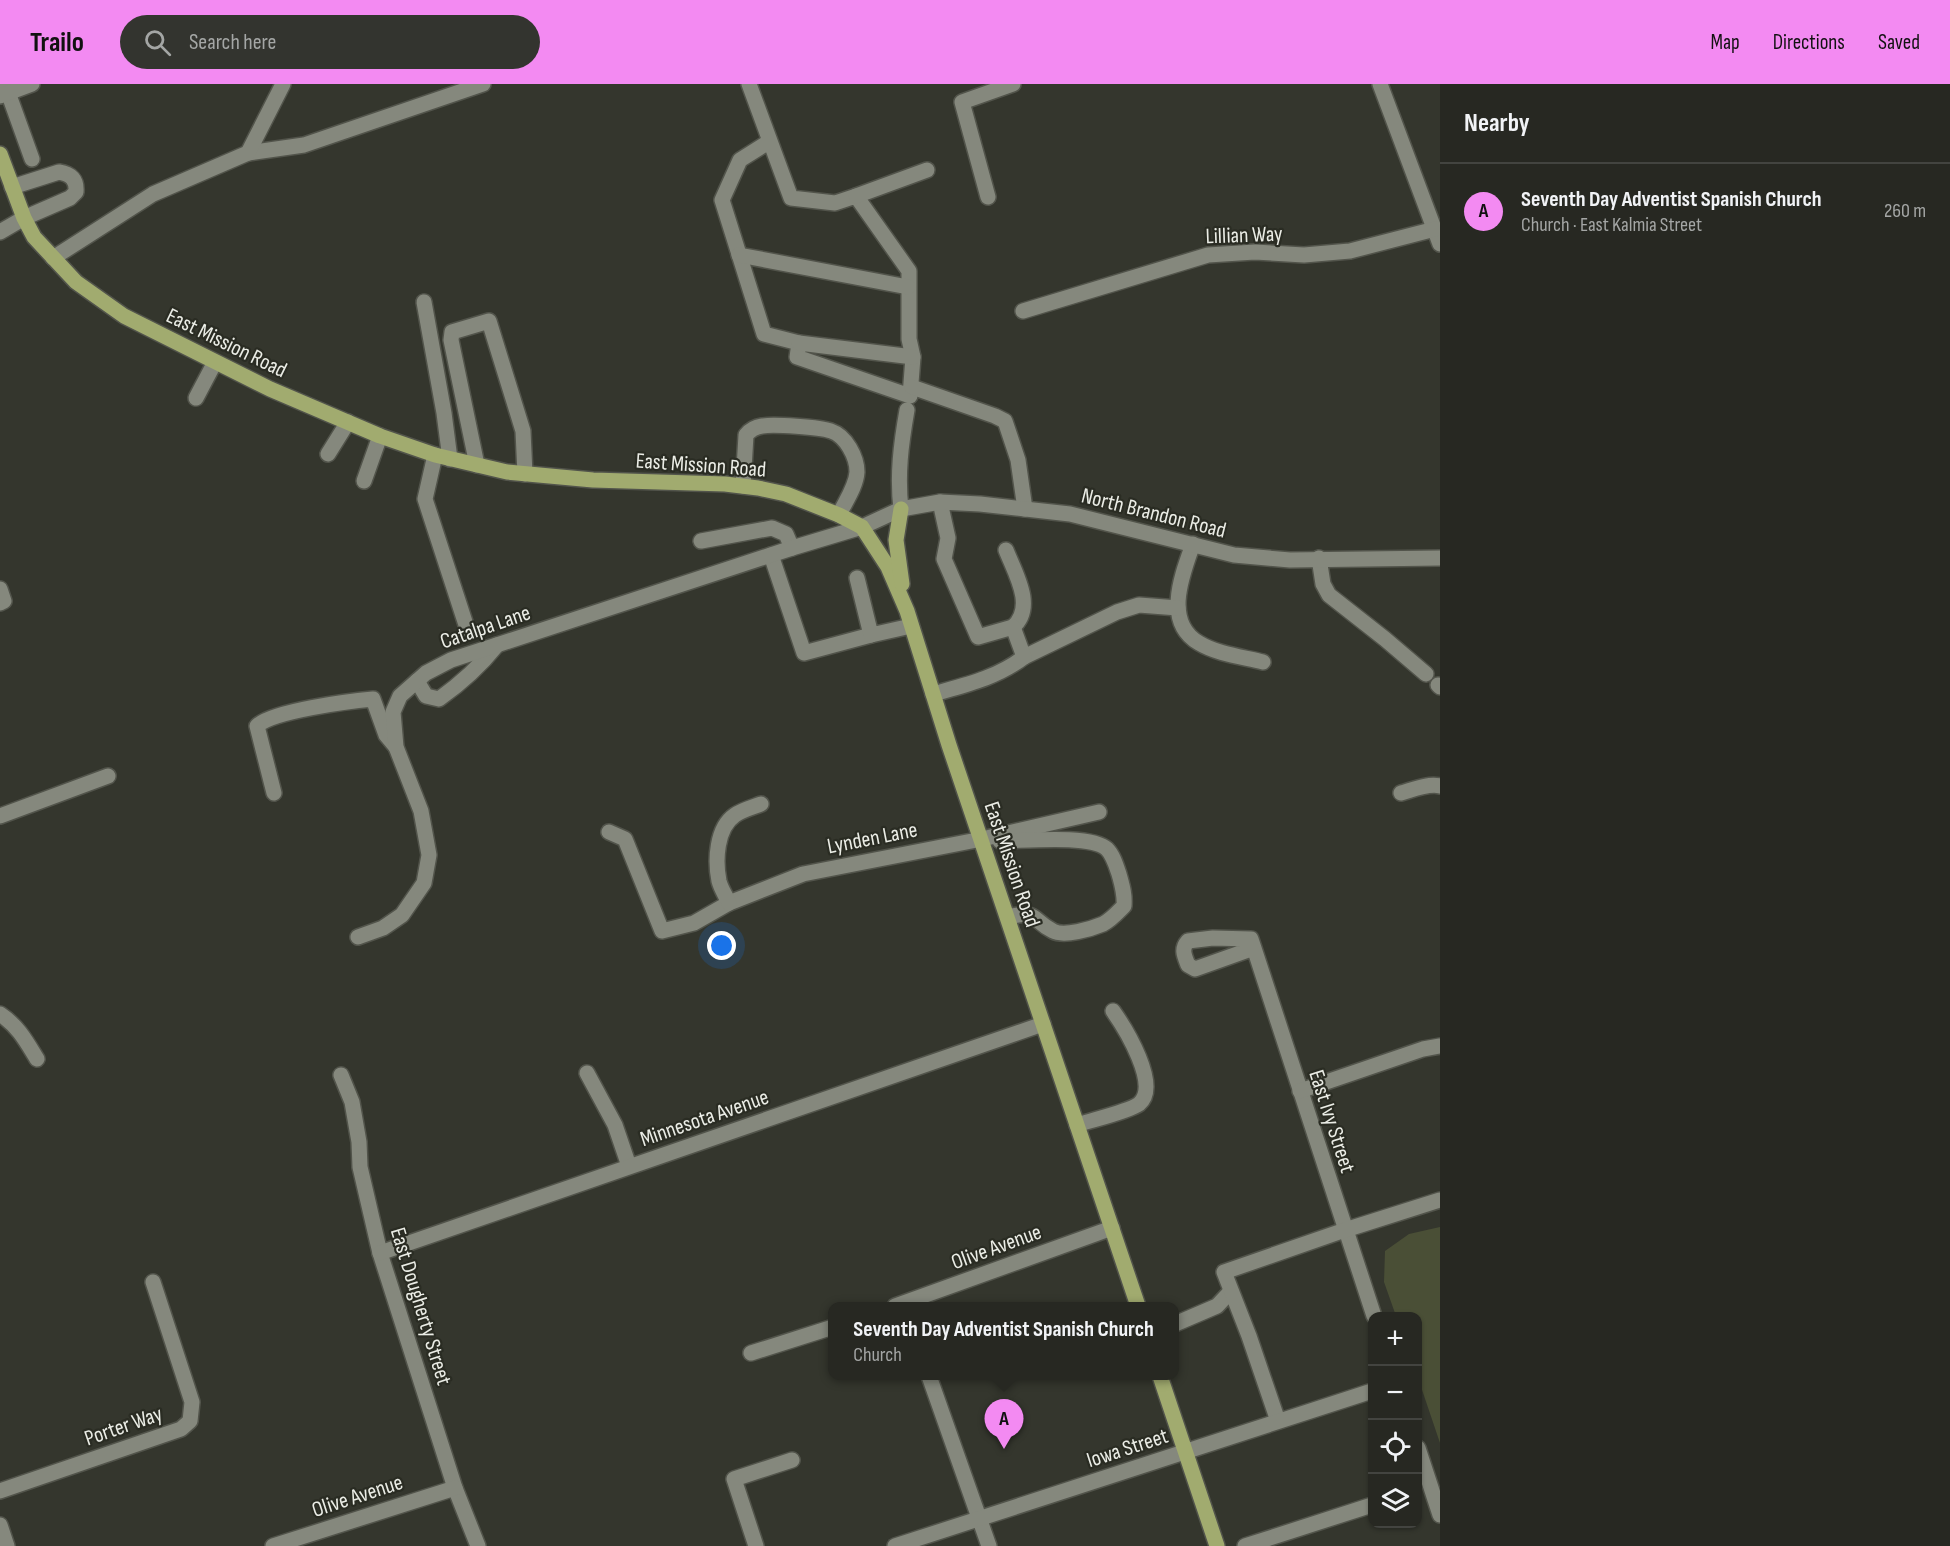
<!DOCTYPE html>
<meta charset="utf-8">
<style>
:root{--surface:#272822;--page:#33342f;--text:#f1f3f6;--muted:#a4a6a5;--line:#434440;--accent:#f38af2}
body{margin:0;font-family:"Sofia Sans Condensed",sans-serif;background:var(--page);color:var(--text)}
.controls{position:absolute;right:18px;bottom:18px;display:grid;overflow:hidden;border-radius:12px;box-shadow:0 2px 4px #0004}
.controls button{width:54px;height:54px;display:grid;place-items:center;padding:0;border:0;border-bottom:2px solid var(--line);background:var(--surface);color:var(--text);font:30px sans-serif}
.you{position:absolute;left:722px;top:862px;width:21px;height:21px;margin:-15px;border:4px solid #fff;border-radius:50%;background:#1a73e8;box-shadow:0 0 0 9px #1a73e833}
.badge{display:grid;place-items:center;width:39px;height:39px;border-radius:50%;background:var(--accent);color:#111;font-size:20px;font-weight:700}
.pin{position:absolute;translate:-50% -50px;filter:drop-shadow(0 2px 3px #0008)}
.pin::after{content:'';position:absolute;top:32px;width:21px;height:18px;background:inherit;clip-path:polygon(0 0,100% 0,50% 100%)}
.popup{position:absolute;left:828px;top:1218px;width:351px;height:78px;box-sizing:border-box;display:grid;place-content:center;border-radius:12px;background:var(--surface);filter:drop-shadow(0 2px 4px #0005);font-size:20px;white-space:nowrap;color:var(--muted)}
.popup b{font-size:22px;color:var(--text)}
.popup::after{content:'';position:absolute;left:50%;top:100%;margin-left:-12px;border:12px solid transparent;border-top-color:var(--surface)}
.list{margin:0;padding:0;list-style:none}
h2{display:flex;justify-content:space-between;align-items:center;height:78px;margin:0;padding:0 24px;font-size:26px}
h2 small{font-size:20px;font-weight:400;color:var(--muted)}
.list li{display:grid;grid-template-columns:39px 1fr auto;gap:18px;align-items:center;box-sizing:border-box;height:96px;padding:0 24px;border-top:2px solid var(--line)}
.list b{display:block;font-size:22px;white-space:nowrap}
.list p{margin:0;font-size:20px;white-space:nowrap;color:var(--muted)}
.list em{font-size:20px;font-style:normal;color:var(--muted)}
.icon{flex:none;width:33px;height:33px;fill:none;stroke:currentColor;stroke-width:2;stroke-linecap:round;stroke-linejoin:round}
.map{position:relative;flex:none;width:1440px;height:1462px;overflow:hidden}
header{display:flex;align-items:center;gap:36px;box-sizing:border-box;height:84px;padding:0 30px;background:var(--accent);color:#111}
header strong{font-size:28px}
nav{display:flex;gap:33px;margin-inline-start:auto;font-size:21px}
.search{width:420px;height:54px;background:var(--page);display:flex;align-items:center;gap:15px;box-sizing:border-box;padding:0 21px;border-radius:33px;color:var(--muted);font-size:22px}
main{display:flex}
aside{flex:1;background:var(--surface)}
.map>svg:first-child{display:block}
.green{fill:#4a4f36}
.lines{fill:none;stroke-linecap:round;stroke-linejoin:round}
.minor-casing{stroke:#52544b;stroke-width:18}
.major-casing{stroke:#52544b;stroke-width:18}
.minor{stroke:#85887d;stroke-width:15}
.major{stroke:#a1ab6f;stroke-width:15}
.labels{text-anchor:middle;stroke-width:4.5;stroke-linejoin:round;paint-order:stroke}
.street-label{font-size:22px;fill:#ebede6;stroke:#2a2c23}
</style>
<header>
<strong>Trailo</strong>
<div class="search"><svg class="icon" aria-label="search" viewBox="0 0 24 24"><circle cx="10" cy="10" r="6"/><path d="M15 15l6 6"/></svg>Search here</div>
<nav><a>Map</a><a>Directions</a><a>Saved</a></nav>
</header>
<main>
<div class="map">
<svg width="1440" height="1462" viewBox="0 0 1440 1462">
<rect width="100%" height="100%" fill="#34362d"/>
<path class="green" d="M1440 1143V1359L1418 1294V1232H1396L1384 1198 1385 1167 1409 1150Z"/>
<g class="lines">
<defs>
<g id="minor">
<path d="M5 0 32 75"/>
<path d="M749 0 791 114 835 119 856 112 909 187V255L913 273 910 312 797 273 799 259 764 250 722 116 740 76 770 57"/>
<path d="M1380 0 1440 160"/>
<path d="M0 12 32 0"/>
<path d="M248 69 304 61 483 0"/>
<path d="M856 112 927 86"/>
<path d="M988 113 962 18 1013 0"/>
<path d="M0 148 24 134 70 114 76 108C77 96 71 90 59 88L12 103"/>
<path d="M739 171 908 203"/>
<path d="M53 174 153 110 248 69 283 0"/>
<path d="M424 218 444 329 450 375"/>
<path d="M1023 227 1208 171 1255 168 1304 171 1350 167 1435 145"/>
<path d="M799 259 913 273"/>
<path d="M912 303 995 332 1005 337 1018 376 1025 425"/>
<path d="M196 314 215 278"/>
<path d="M328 370 348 338"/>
<path d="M435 371 425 415 468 547"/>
<path d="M477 381 451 256 452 248 489 237 523 347 525 390"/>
<path d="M364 397 380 352"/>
<path d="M743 402 746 351C750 346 755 343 762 342 773 340 820 343 831 347 846 352 857 373 857 388 856 403 845 418 839 431"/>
<path d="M901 425C897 391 901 360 907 326"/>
<path d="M701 457 772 444 786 450 792 464"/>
<path d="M1193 460C1182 491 1163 538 1199 559 1217 570 1243 573 1263 578"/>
<path d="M1006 466C1015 489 1036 523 1013 543"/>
<path d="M771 471 804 569 871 551"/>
<path d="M1319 474 1323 500 1329 511 1385 555 1426 590"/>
<path d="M857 494 871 551 911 542"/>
<path d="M0 505 4 517 0 519"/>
<path d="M1024 573 1117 528 1139 521 1178 524"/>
<path d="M417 597 426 612 439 615C460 600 481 581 497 561"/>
<path d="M1438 601 1440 603"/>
<path d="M933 610C965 601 997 594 1024 573L1013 543 978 553 944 475 948 454 940 418"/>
<path d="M274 709 257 642C272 627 350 617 373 615L386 651 396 663"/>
<path d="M1401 709C1412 706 1428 699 1440 702"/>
<path d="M0 732 108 692"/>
<path d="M609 748 625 755 662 847 694 839 729 819 803 790 982 755 1099 728"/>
<path d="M1000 757C1023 757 1091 750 1107 765 1113 771 1116 781 1119 790 1122 801 1125 810 1124 822 1118 828 1111 836 1103 840 1091 845 1064 853 1053 847 1030 835 1039 826 1008 833"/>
<path d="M729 819C726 812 721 805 719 797 715 777 716 744 735 731 742 726 753 723 761 720"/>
<path d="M358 853 383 844 402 831 424 799 429 771 421 727 396 663 393 628 400 612 426 589 451 576 792 464 862 443 901 425 940 418 980 420 1070 430 1234 471 1290 476 1440 474"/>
<path d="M1254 864 1195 885 1188 881C1184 871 1181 865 1188 857L1213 854 1251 855 1254 864C1294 987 1333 1110 1374 1232"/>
<path d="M0 930C18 942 26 957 37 975"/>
<path d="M587 989 615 1041 629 1082"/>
<path d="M341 991 352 1018 359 1058 360 1083 380 1169 455 1404 478 1462"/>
<path d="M1300 1007 1423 965 1440 962"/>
<path d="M1077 1041C1091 1036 1128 1028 1139 1020 1161 1002 1125 944 1113 927"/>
<path d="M380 1169 1043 940"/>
<path d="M895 1222 1112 1144"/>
<path d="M1175 1240 1217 1222 1231 1207"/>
<path d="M751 1269 833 1243"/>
<path d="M929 1292 989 1462"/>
<path d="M1278 1337 1249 1252 1224 1188 1345 1146 1440 1116"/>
<path d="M1418 1364 1440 1431"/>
<path d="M0 1407 181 1345 190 1337 192 1318 153 1198"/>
<path d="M0 1441 7 1462"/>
<path d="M273 1462 455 1404"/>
<path d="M756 1462 734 1395 792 1376"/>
<path d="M895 1462 1372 1307"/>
<path d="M1245 1462 1372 1421"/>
</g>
<g id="major">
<path d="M0 70 24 134 34 153 76 198 124 232 270 305 380 352 435 371 507 388 593 396 725 400 758 404 786 410 839 431 862 443 888 483 907 527 949 661 1138 1222"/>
<path d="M901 425 896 456 902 500"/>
<path d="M1160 1292 1217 1462"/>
</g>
</defs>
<use href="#minor" class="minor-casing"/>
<use href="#major" class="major-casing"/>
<use href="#minor" class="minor"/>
<use href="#major" class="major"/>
</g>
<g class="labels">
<g class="street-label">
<text transform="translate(1244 150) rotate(-2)" y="8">Lillian Way</text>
<text transform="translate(227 258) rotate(26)" y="8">East Mission Road</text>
<text transform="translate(701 380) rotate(4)" y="8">East Mission Road</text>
<text transform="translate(1154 428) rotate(14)" y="8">North Brandon Road</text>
<text transform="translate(485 542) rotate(-19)" y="8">Catalpa Lane</text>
<text transform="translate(872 753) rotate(-11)" y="8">Lynden Lane</text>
<text transform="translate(1013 780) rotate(71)" y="8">East Mission Road</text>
<text transform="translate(704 1033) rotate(-19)" y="8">Minnesota Avenue</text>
<text transform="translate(1333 1037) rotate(72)" y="8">East Ivy Street</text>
<text transform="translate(996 1162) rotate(-20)" y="8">Olive Avenue</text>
<text transform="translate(422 1222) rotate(73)" y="8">East Dougherty Street</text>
<text transform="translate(123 1341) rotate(-19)" y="8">Porter Way</text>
<text transform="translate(1127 1363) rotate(-18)" y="8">Iowa Street</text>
<text transform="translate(357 1411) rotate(-18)" y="8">Olive Avenue</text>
</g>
</g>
</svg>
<div class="controls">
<button>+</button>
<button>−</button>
<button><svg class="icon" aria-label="locate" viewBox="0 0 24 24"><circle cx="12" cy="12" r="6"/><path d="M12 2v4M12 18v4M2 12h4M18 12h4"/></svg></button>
<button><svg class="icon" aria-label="layers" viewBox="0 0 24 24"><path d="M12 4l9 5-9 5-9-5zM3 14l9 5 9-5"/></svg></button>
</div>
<div class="you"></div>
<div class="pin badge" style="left:1004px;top:1365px">A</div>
<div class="popup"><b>Seventh Day Adventist Spanish Church</b>Church</div>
</div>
<aside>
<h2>Nearby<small></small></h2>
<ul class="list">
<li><span class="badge">A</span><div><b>Seventh Day Adventist Spanish Church</b><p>Church · East Kalmia Street</p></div><em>260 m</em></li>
</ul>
</aside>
</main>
